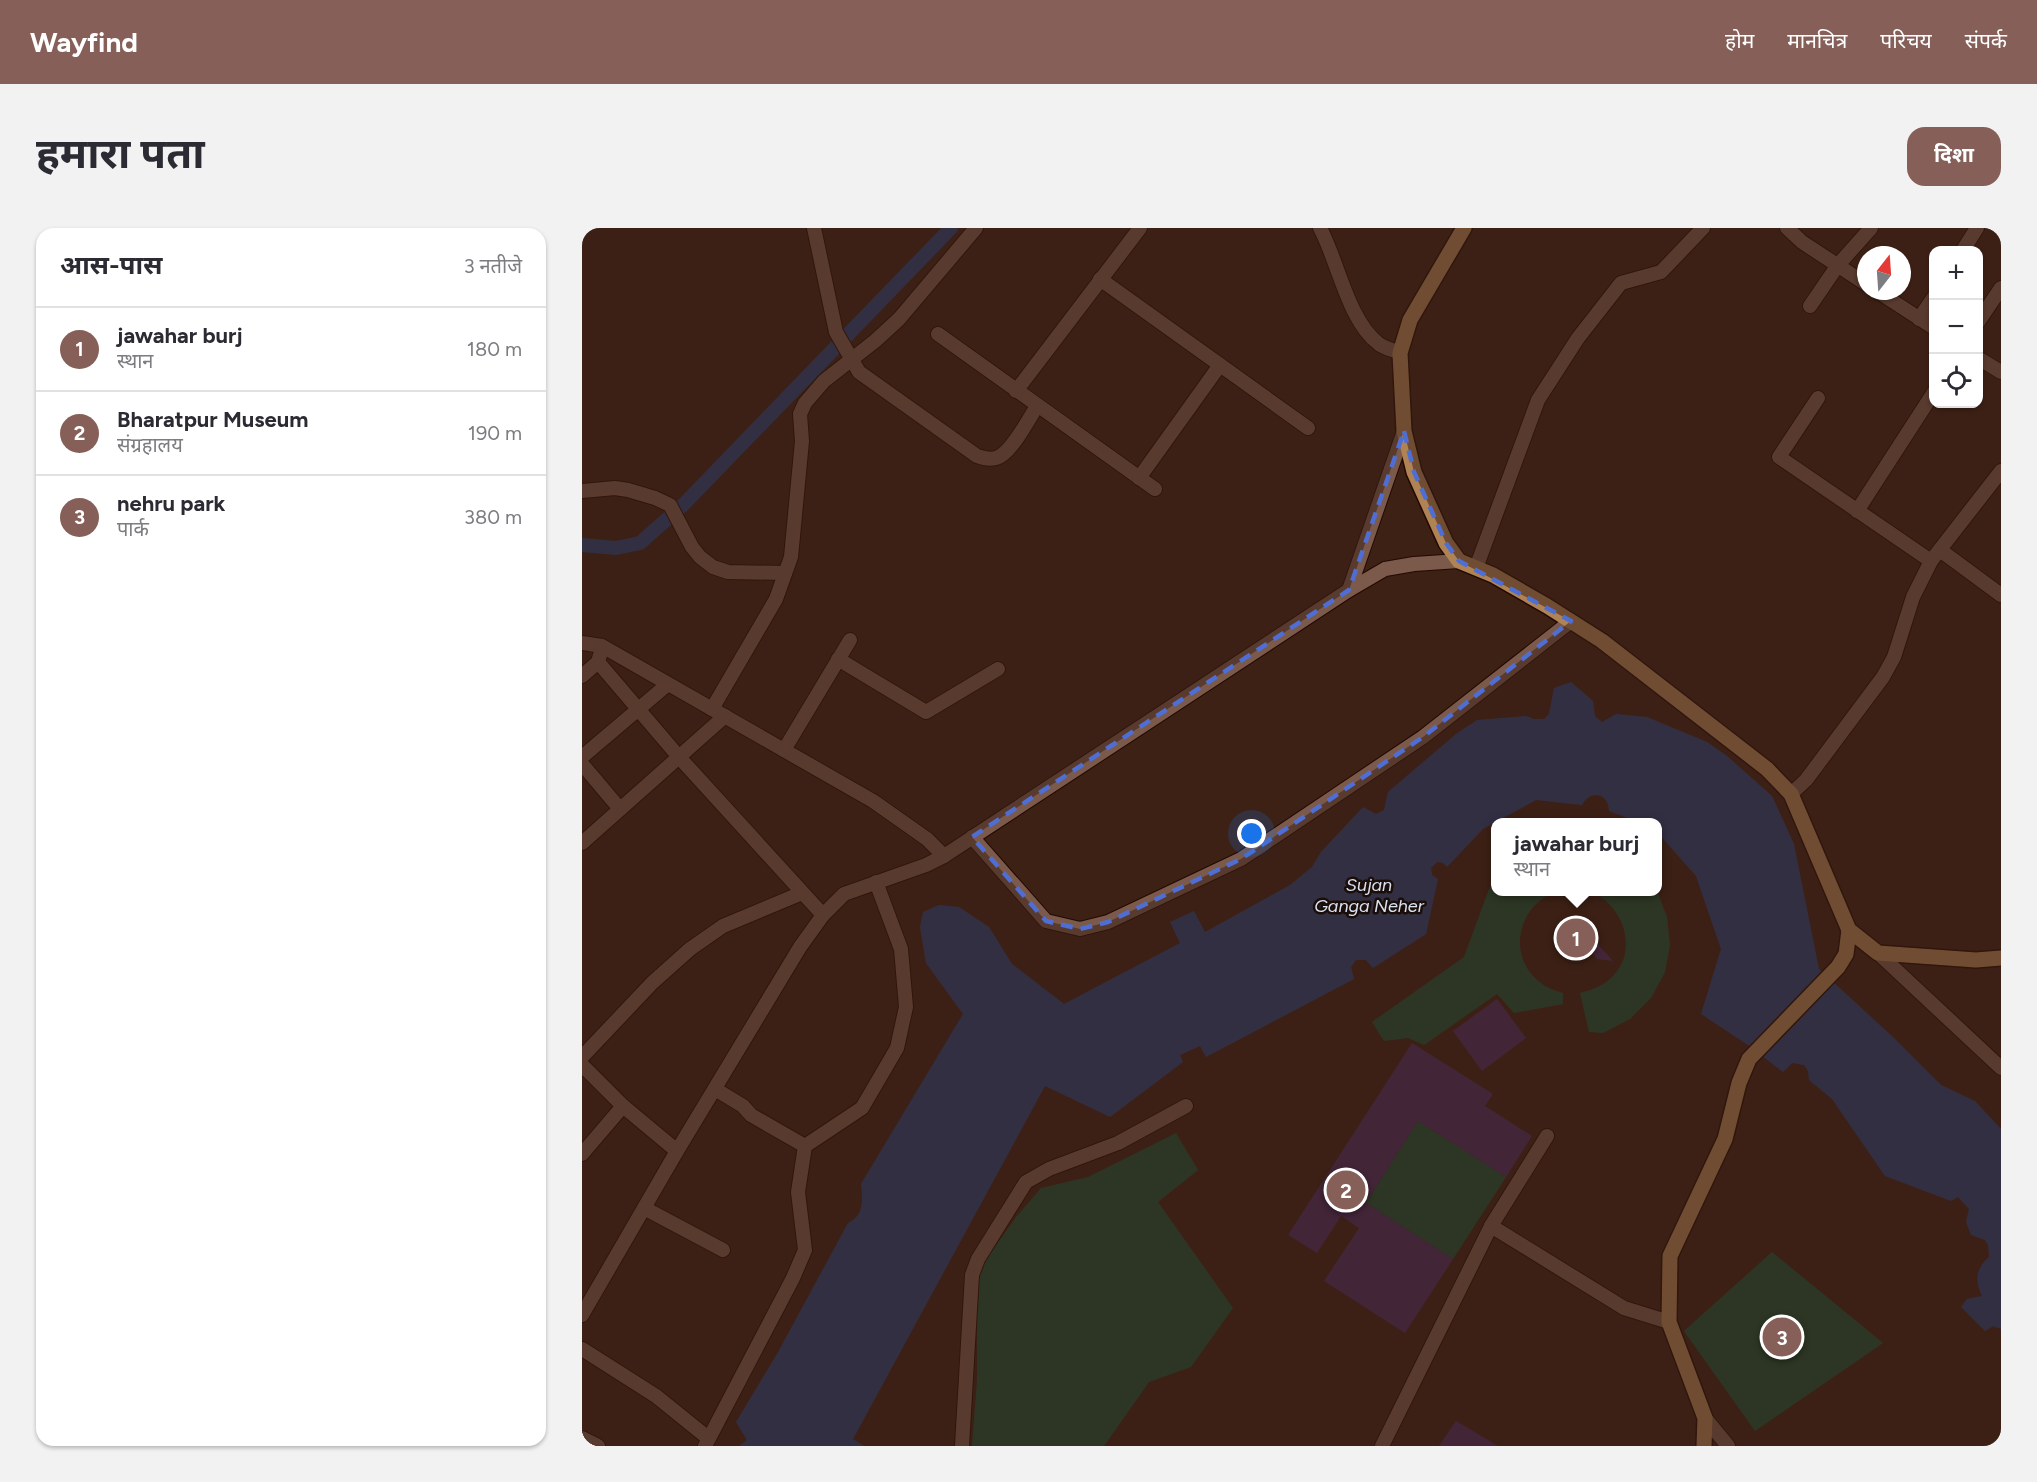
<!DOCTYPE html>
<html lang="hi">
<meta charset="utf-8">
<style>
:root{--surface:#fff;--page:#f2f2f3;--text:#2b2b33;--muted:#7c7c81;--line:#e1e1e2;--accent:#855f58}
body{margin:0;font-family:Figtree,"Noto Sans Devanagari",sans-serif;background:var(--page);color:var(--text)}
.controls{position:absolute;right:18px;top:18px;display:grid;overflow:hidden;border-radius:12px;box-shadow:0 2px 4px #0004}
.controls button{width:54px;height:54px;display:grid;place-items:center;padding:0;border:0;border-bottom:2px solid var(--line);background:var(--surface);color:var(--text);font:30px sans-serif}
.compass{position:absolute;left:1275px;top:18px;width:54px;height:54px;border-radius:50%;background:var(--surface);box-shadow:0 2px 4px #0004;rotate:17deg}
.you{position:absolute;left:670px;top:606px;width:21px;height:21px;margin:-15px;border:4px solid #fff;border-radius:50%;background:#1a73e8;box-shadow:0 0 0 9px #1a73e833}
.badge{display:grid;place-items:center;width:39px;height:39px;border-radius:50%;background:var(--accent);color:#fff;font-size:20px;font-weight:700}
.pin{position:absolute;translate:-50% -50%;border:3px solid #fff;box-shadow:0 2px 6px #0006}
.popup{position:absolute;left:909px;top:590px;width:171px;height:78px;box-sizing:border-box;display:grid;place-content:center;border-radius:12px;background:var(--surface);filter:drop-shadow(0 2px 4px #0005);font-size:20px;white-space:nowrap;color:var(--muted)}
.popup b{font-size:22px;color:var(--text)}
.popup::after{content:'';position:absolute;left:50%;top:100%;margin-left:-12px;border:12px solid transparent;border-top-color:var(--surface)}
.list{margin:0;padding:0;list-style:none}
h2{display:flex;justify-content:space-between;align-items:center;height:78px;margin:0;padding:0 24px;font-size:26px}
h2 small{font-size:20px;font-weight:400;color:var(--muted)}
.list li{display:grid;grid-template-columns:39px 1fr auto;gap:18px;align-items:center;box-sizing:border-box;height:84px;padding:0 24px;border-top:2px solid var(--line)}
.list b{display:block;font-size:22px;white-space:nowrap}
.list p{margin:0;font-size:20px;white-space:nowrap;color:var(--muted)}
.list em{font-size:20px;font-style:normal;color:var(--muted)}
.icon{flex:none;width:33px;height:33px;fill:none;stroke:currentColor;stroke-width:2;stroke-linecap:round;stroke-linejoin:round}
.map{position:relative;flex:none;width:1419px;height:1218px;overflow:hidden;border-radius:18px}
header{display:flex;align-items:center;gap:36px;box-sizing:border-box;height:84px;padding:0 30px;background:var(--accent);color:#fff}
header strong{font-size:28px}
nav{display:flex;gap:33px;margin-inline-start:auto;font-size:21px}
.intro{display:flex;align-items:center;justify-content:space-between;box-sizing:border-box;height:144px;padding:0 36px}
h1{margin:0;font-size:42px}
.button{padding:15px 27px;border-radius:18px;background:var(--accent);color:#fff;font-size:21px;font-weight:700}
main{display:flex;gap:36px;padding:0 36px}
aside{flex:1;background:var(--surface);border-radius:18px;box-shadow:0 2px 4px #0004}
.map>svg:first-child{display:block}
.green{fill:#1c5137}
.water{fill:#27427b}
.lines{fill:none;stroke-linecap:round;stroke-linejoin:round}
.canal{stroke:#27427b;stroke-width:14}
.building{fill:#4d2a63}
.minor-casing{stroke:#230901;stroke-width:16}
.major-casing{stroke:#230901;stroke-width:18}
.minor{stroke:#7b5a4c;stroke-width:14}
.major{stroke:#b08355;stroke-width:15}
.marked{fill:none;stroke:#4e6ed4;stroke-width:4.5;stroke-dasharray:12 8;stroke-linejoin:round}
.labels{text-anchor:middle;stroke-width:5;stroke-linejoin:round;paint-order:stroke}
.water-label{font-size:18px;font-style:italic;fill:#d8e2f3;stroke:#1b0e09}
</style>
<header>
<strong>Wayfind</strong>
<nav><a>होम</a><a>मानचित्र</a><a>परिचय</a><a>संपर्क</a></nav>
</header>
<div class="intro"><h1>हमारा पता</h1><a class="button">दिशा</a></div>
<main>
<aside>
<h2>आस-पास<small>3 नतीजे</small></h2>
<ul class="list">
<li><span class="badge">1</span><div><b>jawahar burj</b><p>स्थान</p></div><em>180 m</em></li>
<li><span class="badge">2</span><div><b>Bharatpur Museum</b><p>संग्रहालय</p></div><em>190 m</em></li>
<li><span class="badge">3</span><div><b>nehru park</b><p>पार्क</p></div><em>380 m</em></li>
</ul>
</aside>
<div class="map">
<svg width="1419" height="1218" viewBox="0 0 1419 1218">
<rect width="100%" height="100%" fill="#3d2115"/>
<g class="green">
<path d="M913 654V664H972C933 681 924 733 963 758 968 761 975 763 981 765V776L932 785 915 766 842 817 826 810 802 813 790 794 882 729 907 661Z"/>
<path d="M1075 663 1085 689 1088 717 1083 744 1069 770 1048 791 1021 805 1007 804 998 765C1009 762 1018 759 1027 752 1058 725 1043 680 1011 664Z"/>
<path d="M836 893 924 949 871 1031 784 975Z"/>
<path d="M594 905 616 942 576 974 651 1080 609 1139 567 1154 522 1218H390L395 1152V1053L401 1035 435 988 459 960 506 949Z"/>
<path d="M1190 1024 1301 1115 1173 1203 1102 1103Z"/>
</g>
<path class="water" d="M989 454 1011 473 1013 488 1020 494 1034 486 1065 489 1125 514 1145 528 1190 568 1212 616 1237 741 1312 810 1359 857 1393 873 1419 901V1101L1411 1098 1403 1103 1379 1079 1385 1071 1400 1068C1393 1053 1393 1041 1407 1029L1406 1017 1403 1012 1389 1007 1384 994 1387 981 1376 969 1369 973 1303 948 1250 871 1227 852 1226 843 1222 837 1210 835 1201 844 1166 817 1119 786 1139 721 1114 648 1075 604V594H1056L1027 583C1027 565 1008 561 1000 577L954 572 901 601 865 639 861 635 855 634 849 640 850 647 856 651 844 706 791 740 784 732H774L769 739 772 751 624 829 618 818 598 827 601 834 528 889 463 858 271 1211 282 1218H157L165 1212 154 1194 195 1126 266 995C282 988 281 972 279 956L381 786 344 735 338 699 341 684 357 677 377 679 407 699 430 736 482 776 598 715 588 694 612 683 623 704 708 657 730 639 739 624 781 579 794 586 802 582 806 564 874 506 895 492 944 488 952 491H962L967 486 972 460Z"/>
<g class="lines">
<path class="canal" d="M0 317 34 320 58 315 102 276 369 0"/>
</g>
<g class="building">
<path d="M994 692 1001 700 1031 733 1015 731 1006 719 998 726 994 722 990 726 979 714 983 710 979 705Z"/>
<path d="M915 771 944 810 900 843 871 803Z"/>
<path d="M830 815 911 866 903 878 950 908 924 949 836 893 784 975 871 1031 823 1105 742 1053 777 1000 759 988 735 1025 706 1007Z"/>
<path d="M874 1193 916 1218H857Z"/>
</g>
<g class="lines">
<defs>
<g id="minor">
<path d="M232 0 254 104 277 144 395 228C402 230 407 232 414 230 429 226 446 192 455 178"/>
<path d="M738 0C756 33 766 93 797 116 802 120 811 122 818 125"/>
<path d="M1205 0 1220 14 1284 56"/>
<path d="M1381 22 1395 0"/>
<path d="M518 51 726 200"/>
<path d="M1295 63 1352 100"/>
<path d="M1228 78 1256 37 1289 0"/>
<path d="M1337 91 1352 69"/>
<path d="M1396 94 1419 60"/>
<path d="M356 106 573 261"/>
<path d="M1396 130 1419 144"/>
<path d="M434 163 558 0"/>
<path d="M1236 170 1197 229 1349 333"/>
<path d="M557 250 638 137"/>
<path d="M0 263 33 260 46 262 73 270 88 277 110 319 118 329 131 339 146 344 203 345"/>
<path d="M1275 283 1352 164"/>
<path d="M1358 322 1419 367"/>
<path d="M894 340 956 172 996 110 1039 55 1079 44 1121 0"/>
<path d="M767 362 803 341 832 336 877 333"/>
<path d="M0 415 20 418 291 573 345 611 362 628"/>
<path d="M256 431 344 484 416 441"/>
<path d="M16 434 97 529 241 687"/>
<path d="M0 448 16 434 18 427"/>
<path d="M130 481 194 371 209 329 220 213 218 186 223 175 242 153 293 113 317 91 394 0"/>
<path d="M202 522 268 412"/>
<path d="M0 529 86 456"/>
<path d="M0 536 38 581"/>
<path d="M1209 566 1224 552 1301 449 1312 429 1331 369 1349 333 1419 243"/>
<path d="M390 609 464 693 498 701 526 694 659 631 841 509 989 393"/>
<path d="M0 615 143 488"/>
<path d="M1296 725 1419 840"/>
<path d="M0 829 70 755 108 721 141 698 220 665"/>
<path d="M0 837 41 878 95 923"/>
<path d="M133 861 161 878 169 887 223 918"/>
<path d="M0 926 41 878"/>
<path d="M62 980 141 1022"/>
<path d="M909 998 1042 1080 1087 1094"/>
<path d="M0 1087 95 923 218 719 241 687 262 666 344 637 362 628 767 362 822 203"/>
<path d="M0 1121 74 1168 126 1210"/>
<path d="M1123 1190 1146 1218"/>
<path d="M0 1210 16 1218"/>
<path d="M123 1218 211 1050 223 1022 216 964 223 918 280 880 315 820 324 779 319 721 294 654"/>
<path d="M380 1218 390 1047 396 1031 444 954 467 941 536 915 604 878"/>
<path d="M800 1218 909 998 965 908"/>
</g>
<g id="major">
<path d="M882 0 828 92 818 125 822 203 832 244 864 315 877 333 911 347 965 378 1020 413 1185 541 1209 566 1267 702 1296 725 1394 732 1419 730"/>
<path d="M1122 1218 1123 1190 1087 1094 1088 1028 1143 911 1157 855 1167 831 1256 739 1264 726 1267 702"/>
</g>
</defs>
<use href="#minor" class="minor-casing"/>
<use href="#major" class="major-casing"/>
<use href="#minor" class="minor"/>
<use href="#major" class="major"/>
</g>
<path d="M0 0H1419V1218H0ZM822 203 832 244 864 315 877 333 989 393 841 509 659 631 526 694 498 701 464 693 390 609 767 362Z" fill="#3d2115" fill-opacity=".55" fill-rule="evenodd"/>
<path class="marked" d="M822 203 832 244 864 315 877 333 989 393 841 509 659 631 526 694 498 701 464 693 390 609 767 362Z"/>
<g class="labels">
<g class="water-label">
<text x="787" y="663">Sujan<tspan x="787" dy="21">Ganga Neher</tspan></text>
</g>
</g>
</svg>
<div class="controls">
<button>+</button>
<button>−</button>
<button><svg class="icon" aria-label="locate" viewBox="0 0 24 24"><circle cx="12" cy="12" r="6"/><path d="M12 2v4M12 18v4M2 12h4M18 12h4"/></svg></button>
</div>
<svg class="compass" viewBox="-18 -18 36 36"><path d="M0-13l5 13h-10z" fill="#e53935"/><path d="M0 13l5-13h-10z" fill="#7c7c81"/></svg>
<div class="you"></div>
<div class="pin badge" style="left:994px;top:710px">1</div>
<div class="popup"><b>jawahar burj</b>स्थान</div>
<div class="pin badge" style="left:764px;top:962px">2</div>
<div class="pin badge" style="left:1200px;top:1109px">3</div>
</div>
</main>
